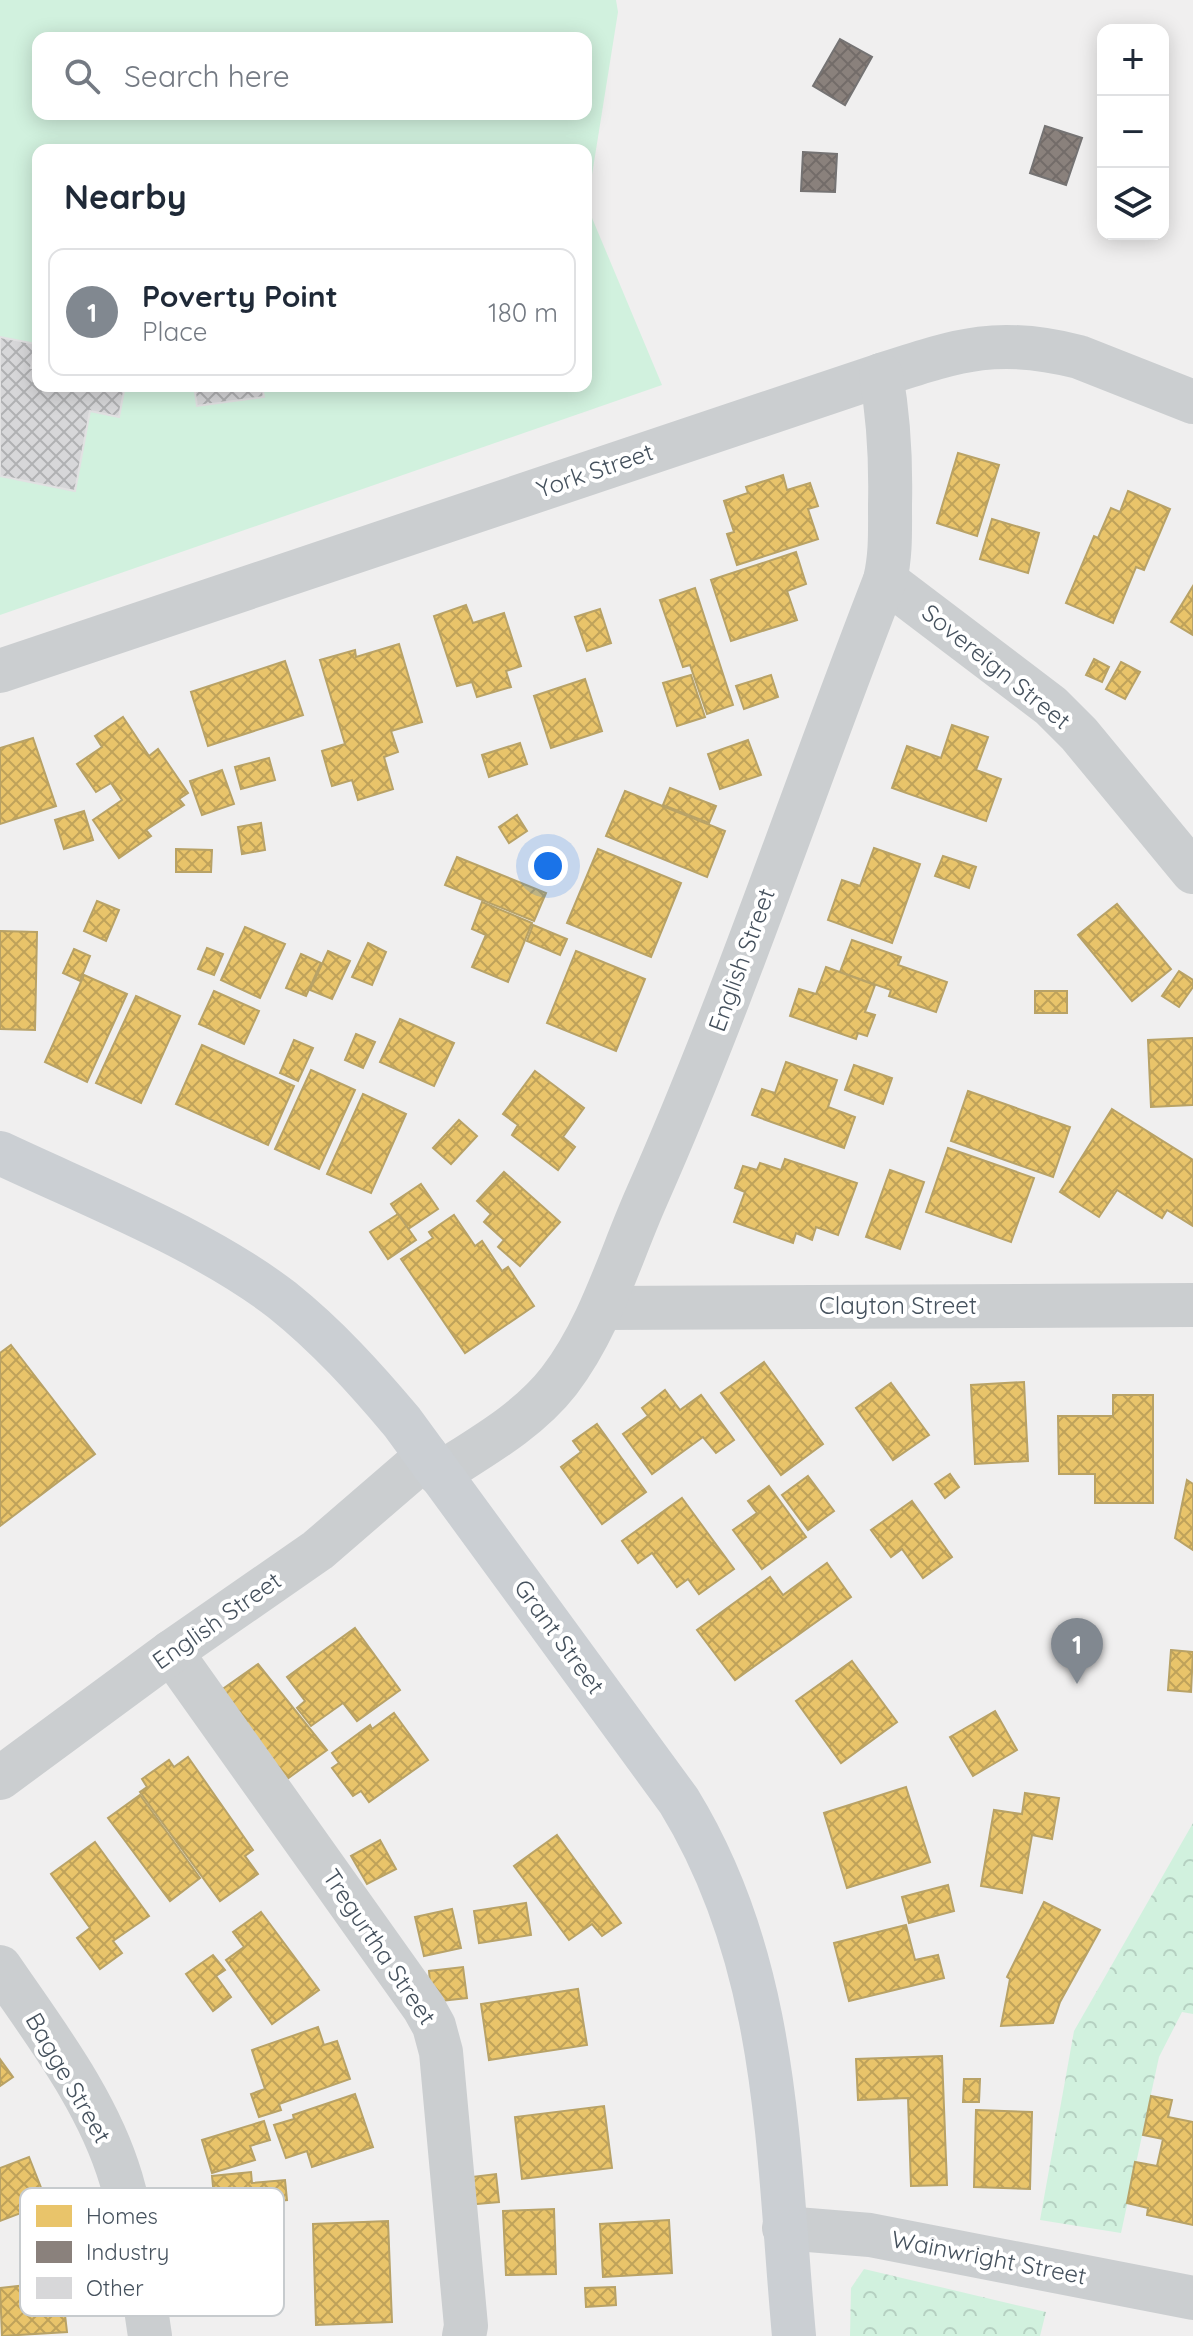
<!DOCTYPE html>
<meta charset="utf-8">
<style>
:root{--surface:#fff;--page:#f6f6f7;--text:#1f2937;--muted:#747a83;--line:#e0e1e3;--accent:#818890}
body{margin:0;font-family:Quicksand,sans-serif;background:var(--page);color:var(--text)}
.controls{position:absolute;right:24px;top:24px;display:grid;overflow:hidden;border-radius:16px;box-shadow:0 4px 20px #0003}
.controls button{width:72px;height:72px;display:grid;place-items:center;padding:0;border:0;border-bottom:2px solid var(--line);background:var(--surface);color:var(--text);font:40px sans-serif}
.you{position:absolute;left:548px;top:866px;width:28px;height:28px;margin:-20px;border:6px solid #fff;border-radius:50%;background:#1a73e8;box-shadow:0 0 0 12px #1a73e833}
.badge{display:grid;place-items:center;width:52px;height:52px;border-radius:50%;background:var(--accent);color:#fff;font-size:26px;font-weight:700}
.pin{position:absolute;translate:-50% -66px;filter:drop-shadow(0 2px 4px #0008)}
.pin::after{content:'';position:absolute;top:42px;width:28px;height:24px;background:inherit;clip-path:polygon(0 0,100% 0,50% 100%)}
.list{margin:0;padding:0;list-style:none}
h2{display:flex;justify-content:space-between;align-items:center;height:104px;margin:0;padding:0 32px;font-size:34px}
h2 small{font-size:26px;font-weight:400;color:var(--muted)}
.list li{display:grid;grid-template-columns:52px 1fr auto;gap:24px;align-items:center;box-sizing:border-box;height:128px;margin:0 16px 16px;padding:0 16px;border:2px solid var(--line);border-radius:16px}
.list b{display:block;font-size:30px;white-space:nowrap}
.list p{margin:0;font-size:26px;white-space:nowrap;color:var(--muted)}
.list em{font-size:26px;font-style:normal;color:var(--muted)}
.icon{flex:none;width:44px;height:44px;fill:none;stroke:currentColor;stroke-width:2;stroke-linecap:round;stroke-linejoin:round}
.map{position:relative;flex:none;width:1193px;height:2336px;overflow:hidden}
.search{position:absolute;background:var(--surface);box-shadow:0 4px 20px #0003;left:32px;top:32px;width:560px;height:88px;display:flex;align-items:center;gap:20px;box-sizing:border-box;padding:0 28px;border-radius:16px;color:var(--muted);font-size:30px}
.panel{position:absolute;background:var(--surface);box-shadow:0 4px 20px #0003;left:32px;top:144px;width:560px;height:248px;border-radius:16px}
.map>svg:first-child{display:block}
.park{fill:url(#park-crowns)}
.pitch{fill:#d1f1de;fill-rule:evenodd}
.homes{fill:url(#homes-cross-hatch);stroke:#b8a266;stroke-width:2}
.industry{fill:url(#industry-cross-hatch);stroke:#757373;stroke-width:2}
.building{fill:url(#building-cross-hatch);stroke:#e1e1e2;stroke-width:2}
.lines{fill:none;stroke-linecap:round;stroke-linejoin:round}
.street{stroke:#cbced0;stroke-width:44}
.secondary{stroke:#cbcfd3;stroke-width:44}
.labels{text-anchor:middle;stroke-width:8;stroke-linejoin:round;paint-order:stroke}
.street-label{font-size:24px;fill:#45515d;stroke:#fff}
.key{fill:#fff;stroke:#c7cbce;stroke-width:2}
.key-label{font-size:22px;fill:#45515d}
</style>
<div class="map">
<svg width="1193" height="2336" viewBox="0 0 1193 2336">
<defs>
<pattern id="park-crowns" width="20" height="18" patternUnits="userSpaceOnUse" patternTransform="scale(2)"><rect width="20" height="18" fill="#d1f1de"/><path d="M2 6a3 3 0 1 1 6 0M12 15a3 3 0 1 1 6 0" fill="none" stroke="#b5d0c1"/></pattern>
<pattern id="homes-cross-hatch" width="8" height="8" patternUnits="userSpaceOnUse" patternTransform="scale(2)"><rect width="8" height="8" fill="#e9c46a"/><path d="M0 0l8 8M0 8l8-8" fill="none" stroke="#bfa25a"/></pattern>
<pattern id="industry-cross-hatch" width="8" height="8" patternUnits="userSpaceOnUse" patternTransform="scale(2)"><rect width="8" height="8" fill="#8a817c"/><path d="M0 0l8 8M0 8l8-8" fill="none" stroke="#736c69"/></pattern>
<pattern id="building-cross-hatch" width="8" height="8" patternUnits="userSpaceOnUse" patternTransform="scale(2)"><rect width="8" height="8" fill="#d7d7d9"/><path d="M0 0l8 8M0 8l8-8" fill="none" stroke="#b0b1b3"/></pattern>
</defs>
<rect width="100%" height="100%" fill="#f0efef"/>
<g class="park">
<path d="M1193 1823V2014L1182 2012 1159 2057 1121 2233 1040 2220 1074 2031Z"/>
<path d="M864 2269 1046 2312 1040 2336H850L851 2288Z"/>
</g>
<path class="pitch" d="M0 0H616L618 12 587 206 662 385 0 615ZM38 38H586V114H38ZM38 150H586V386H38Z"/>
<g class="homes">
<path d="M958 453 999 465 977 536 937 523Z"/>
<path d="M783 475 787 490 810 483 818 506 808 509 818 539 737 565 727 534 734 532 724 501 748 493 746 487Z"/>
<path d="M1128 491 1170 509 1144 570 1136 567 1113 623 1066 603 1094 536 1098 538 1111 508 1120 512Z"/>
<path d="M992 519 1039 533 1028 573 980 559Z"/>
<path d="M796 552 806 584 787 591 797 620 731 641 711 580Z"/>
<path d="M1193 586V635L1171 622Z"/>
<path d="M695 588 733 705 707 714 690 665 683 667 660 600Z"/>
<path d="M466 605 473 623 504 613 521 666 506 671 511 687 477 697 472 682 457 686 434 616Z"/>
<path d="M600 609 611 643 587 651 575 617Z"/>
<path d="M399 644 422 722 391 731 398 752 384 757 393 789 358 800 352 780 332 786 322 751 345 744 320 660 355 650 356 657Z"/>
<path d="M1094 659 1109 667 1102 682 1086 675Z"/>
<path d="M285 661 303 715 208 746 191 692Z"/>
<path d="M1121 662 1140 672 1125 699 1106 689Z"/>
<path d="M691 675 705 717 677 726 663 683Z"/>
<path d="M771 675 778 697 744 709 736 686Z"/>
<path d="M585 679 602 731 551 748 534 696Z"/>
<path d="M123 717 149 756 158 749 188 793 179 799 184 805 146 830 151 836 119 858 93 820 122 800 111 783 96 792 77 764 102 747 95 736Z"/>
<path d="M952 725 988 737 976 770 1001 779 986 821 892 788 907 746 941 758Z"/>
<path d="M33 738 56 806 0 824V748Z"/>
<path d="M748 740 761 775 720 789 708 754Z"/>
<path d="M520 743 527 764 489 777 482 755Z"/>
<path d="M269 758 275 780 241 789 235 767Z"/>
<path d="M222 770 234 804 202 815 190 781Z"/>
<path d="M670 788 716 806 709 823 663 805Z"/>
<path d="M625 791 725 831 707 877 606 836Z"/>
<path d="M84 811 93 840 64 849 55 820Z"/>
<path d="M517 815 527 831 509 843 499 827Z"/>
<path d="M261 823 265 850 242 854 238 827Z"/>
<path d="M874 848 920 864 892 943 828 920 842 880 860 886Z"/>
<path d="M176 849 212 850 211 872H176Z"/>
<path d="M598 849 681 883 651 957 567 923Z"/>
<path d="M943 856 976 867 969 888 935 876Z"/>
<path d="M457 857 546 893 534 921 445 885Z"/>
<path d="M97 901 119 910 106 941 84 931Z"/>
<path d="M482 902 532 923 508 982 472 967 486 935 472 929Z"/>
<path d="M1117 904 1171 969 1132 1001 1078 935Z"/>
<path d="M533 925 567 939 560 955 527 941Z"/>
<path d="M245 927 285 944 260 998 221 980Z"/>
<path d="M0 931 37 932 35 1030 0 1029Z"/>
<path d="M852 940 901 957 898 965 947 982 936 1012 889 996 891 990 840 972Z"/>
<path d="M368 943 386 952 372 985 352 977Z"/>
<path d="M207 948 223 954 214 975 198 969Z"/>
<path d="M74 949 90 956 80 981 63 973Z"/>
<path d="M328 951 350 961 332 999 310 990Z"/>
<path d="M576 951 645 979 616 1051 547 1023Z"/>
<path d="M301 954 321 963 306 996 286 988Z"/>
<path d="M826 967 875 985 865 1012 875 1015 867 1036 858 1033 856 1039 790 1016 799 989 816 994Z"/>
<path d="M1179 971 1193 980V987L1179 1007 1162 996Z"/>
<path d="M84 975 127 994 87 1082 45 1062Z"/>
<path d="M214 991 259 1011 244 1044 199 1024Z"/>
<rect x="1035" y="991" width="32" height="22"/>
<path d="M136 996 180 1016 141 1103 96 1083Z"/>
<path d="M400 1019 454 1043 434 1086 380 1062Z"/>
<path d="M356 1034 375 1042 363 1068 345 1060Z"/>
<path d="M1193 1038V1105L1151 1107 1148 1040Z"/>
<path d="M294 1040 313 1048 298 1081 280 1073Z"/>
<path d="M202 1045 294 1086 268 1145 176 1104Z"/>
<path d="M786 1062 837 1080 828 1107 855 1117 844 1148 752 1115 762 1089 775 1093Z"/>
<path d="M854 1065 892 1078 883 1104 845 1090Z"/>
<path d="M311 1070 355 1090 319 1169 275 1149Z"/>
<path d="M535 1071 584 1108 563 1137 575 1147 558 1170 512 1135 518 1125 503 1114Z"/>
<path d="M968 1091 1070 1127 1053 1177 951 1141Z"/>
<path d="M363 1094 406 1114 371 1193 327 1174Z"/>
<path d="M1112 1109 1193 1160V1226L1167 1210 1162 1218 1117 1190 1099 1217 1060 1192Z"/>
<path d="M459 1120 477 1136 451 1164 433 1148Z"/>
<path d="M948 1148 1034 1178 1011 1242 926 1212Z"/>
<path d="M785 1159 857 1183 838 1235 816 1227 812 1240 796 1233 793 1243 734 1222 745 1192 735 1188 743 1166 757 1170 760 1163 781 1170Z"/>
<path d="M890 1170 924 1182 900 1249 866 1237Z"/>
<path d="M504 1172 560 1222 520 1266 498 1247 504 1240 484 1222 491 1214 477 1201Z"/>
<path d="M421 1184 438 1209 408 1229 391 1204Z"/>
<path d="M398 1214 416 1240 388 1259 370 1232Z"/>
<path d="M454 1215 475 1246 482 1241 502 1271 508 1267 534 1306 465 1353 401 1259 433 1238 429 1232Z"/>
<path d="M11 1345 95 1454 0 1526V1353Z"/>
<path d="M764 1362 823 1444 781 1475 721 1393Z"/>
<path d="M1024 1382 1028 1461 975 1464 971 1385Z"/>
<path d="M891 1383 929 1435 893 1460 856 1408Z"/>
<path d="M665 1390 680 1410 701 1395 734 1440 716 1453 703 1437 652 1474 623 1434 648 1416 642 1408Z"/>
<path d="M1113 1395H1153V1503H1095V1474H1059L1058 1416H1113Z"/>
<path d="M597 1424 646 1492 602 1524 561 1467 581 1452 573 1441Z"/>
<path d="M950 1474 959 1487 945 1498 935 1484Z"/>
<path d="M808 1476 834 1511 808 1530 782 1495Z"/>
<path d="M1187 1480 1193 1484V1550L1175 1538Z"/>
<path d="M769 1486 806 1537 762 1569 733 1530 757 1513 748 1501Z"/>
<path d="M682 1498 734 1569 699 1594 688 1579 677 1587 652 1553 638 1563 622 1541Z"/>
<path d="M912 1501 952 1557 923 1578 902 1549 891 1557 871 1530Z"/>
<path d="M827 1563 851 1597 735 1680 697 1630 770 1577 783 1595Z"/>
<path d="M355 1628 400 1690 357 1721 343 1703 311 1726 297 1708 305 1701 287 1677Z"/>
<path d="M1171 1650 1193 1652 1191 1692 1168 1690Z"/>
<path d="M852 1661 897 1722 841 1763 796 1701Z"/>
<path d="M258 1664 327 1750 283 1782 217 1693Z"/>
<path d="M995 1711 1017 1750 973 1776 950 1737Z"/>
<path d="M394 1713 428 1760 369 1802 361 1791 353 1796 332 1768 339 1763 332 1753 370 1725 372 1729Z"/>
<path d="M188 1757 253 1850 245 1856 258 1874 220 1901 140 1792 147 1787 142 1779 169 1760 174 1767Z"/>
<path d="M906 1787 930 1862 847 1888 824 1813Z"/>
<path d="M1025 1793 1059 1798 1052 1839 1032 1835 1022 1893 981 1886 994 1810 1022 1814Z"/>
<path d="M140 1795 200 1878 170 1901 108 1818Z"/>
<path d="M557 1835 621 1923 602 1936 592 1924 569 1940 514 1866Z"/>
<path d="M380 1840 396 1869 367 1884 351 1856Z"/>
<path d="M95 1842 149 1916 113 1941 122 1953 100 1969 77 1938 90 1928 51 1874Z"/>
<path d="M948 1885 954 1911 909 1923 902 1897Z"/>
<path d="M1044 1902 1100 1930 1060 2002 1053 2023 1001 2026 1010 1979 1007 1977Z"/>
<path d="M526 1903 531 1935 479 1943 474 1911Z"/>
<path d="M452 1909 461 1948 424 1956 415 1917Z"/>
<path d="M261 1912 319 1990 272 2024 226 1960 244 1947 233 1932Z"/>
<path d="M906 1925 915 1960 938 1955 944 1978 849 2001 834 1943Z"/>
<path d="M213 1955 225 1970 216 1976 231 1997 213 2011 186 1974Z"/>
<path d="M463 1967 467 1998 432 2002 429 1971Z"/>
<path d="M578 1989 587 2045 489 2060 481 2004Z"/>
<path d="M318 2027 324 2045 337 2041 350 2079 279 2104 281 2110 259 2117 251 2094 265 2089 252 2050Z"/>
<path d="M942 2056 947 2185 911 2186 908 2098 858 2100 856 2059Z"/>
<path d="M0 2059 13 2077 0 2086Z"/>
<path d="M964 2079H980L979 2102H963Z"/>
<path d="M355 2094 373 2147 312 2167 307 2151 286 2158 274 2125 294 2119 293 2115Z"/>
<path d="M1151 2096 1172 2100 1168 2117 1193 2122V2225L1147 2215 1148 2208 1127 2203 1135 2162 1157 2166 1163 2139 1143 2135Z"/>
<path d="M604 2106 612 2168 522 2179 515 2117Z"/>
<path d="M976 2110 1032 2112 1030 2189 974 2187Z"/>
<path d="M264 2121 270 2140 250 2146 255 2160 212 2173 202 2140Z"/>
<path d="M29 2157 47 2203 0 2221V2168Z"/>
<path d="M251 2172 252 2183 285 2180 287 2200 215 2207 212 2176Z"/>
<path d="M496 2174 499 2202 466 2205 463 2178Z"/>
<path d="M554 2209 556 2274 506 2275 503 2211Z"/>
<path d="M669 2220 672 2273 603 2277 600 2224Z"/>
<path d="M388 2221 392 2322 316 2325 313 2224Z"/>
<path d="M61 2281 67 2332 2 2336 0 2288Z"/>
<path d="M615 2287 616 2305 586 2307 585 2288Z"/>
</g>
<g class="industry">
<path d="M840 39 872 57 845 105 813 86Z"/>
<path d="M1045 126 1082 138 1066 185 1030 173Z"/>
<path d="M803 152 837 154 835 192 801 191Z"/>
</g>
<g class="building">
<path d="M0 337 36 344 31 368 38 369V386H125L119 417 90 411 75 491 0 476Z"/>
<path d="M194 386H262L264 397 197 406Z"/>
</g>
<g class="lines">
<g class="street">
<path d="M885 580 1051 706 1079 734 1193 872"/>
<path d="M0 671 881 375C958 350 998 336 1079 357L1193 402"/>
<path d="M602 1308 1193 1305"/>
<path d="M439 1474C481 1447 528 1421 559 1381 601 1326 619 1259 647 1196 736 995 805 785 885 580 891 555 890 531 890 505 891 461 889 419 881 375"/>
<path d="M171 1652 424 2008 434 2026 441 2052 466 2326 464 2336"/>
<path d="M0 1778 171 1652 318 1550 427 1456"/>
<path d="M0 1967C45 2033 98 2101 121 2179 136 2230 142 2284 150 2336"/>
<path d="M784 2228 870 2235 1193 2298"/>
</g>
<path class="secondary" d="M0 1153C91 1196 203 1239 282 1300 327 1336 365 1378 402 1422L679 1801C780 1966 777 2150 794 2336"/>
</g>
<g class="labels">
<g class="street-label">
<text transform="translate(595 471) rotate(-19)" y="8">York Street</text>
<text transform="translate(996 667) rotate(39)" y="8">Sovereign Street</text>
<text transform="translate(742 960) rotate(-70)" y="8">English Street</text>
<text x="898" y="1314">Clayton Street</text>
<text transform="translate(217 1621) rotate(-35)" y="8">English Street</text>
<text transform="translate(559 1637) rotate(54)" y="8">Grant Street</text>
<text transform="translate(379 1947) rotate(56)" y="8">Tregurtha Street</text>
<text transform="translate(68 2078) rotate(60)" y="8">Bagge Street</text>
<text transform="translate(989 2258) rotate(11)" y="8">Wainwright Street</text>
</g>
</g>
<rect x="20" y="2188" width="264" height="128" rx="12" class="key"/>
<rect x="36" y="2205" width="36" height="22" fill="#e9c46a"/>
<rect x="36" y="2241" width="36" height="22" fill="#8a817c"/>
<rect x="36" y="2277" width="36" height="22" fill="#d7d7d9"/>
<g class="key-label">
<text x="86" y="2224">Homes</text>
<text x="86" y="2260">Industry</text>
<text x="86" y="2296">Other</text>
</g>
</svg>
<div class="controls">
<button>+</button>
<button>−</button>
<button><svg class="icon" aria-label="layers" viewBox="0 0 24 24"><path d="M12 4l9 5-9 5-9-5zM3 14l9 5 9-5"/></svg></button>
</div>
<div class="you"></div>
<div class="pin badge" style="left:1077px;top:1684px">1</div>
<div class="search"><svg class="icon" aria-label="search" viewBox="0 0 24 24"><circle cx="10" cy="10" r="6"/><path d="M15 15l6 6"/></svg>Search here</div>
<section class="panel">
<h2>Nearby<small></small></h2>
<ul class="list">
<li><span class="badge">1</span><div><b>Poverty Point</b><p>Place</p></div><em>180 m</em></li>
</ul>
</section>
</div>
